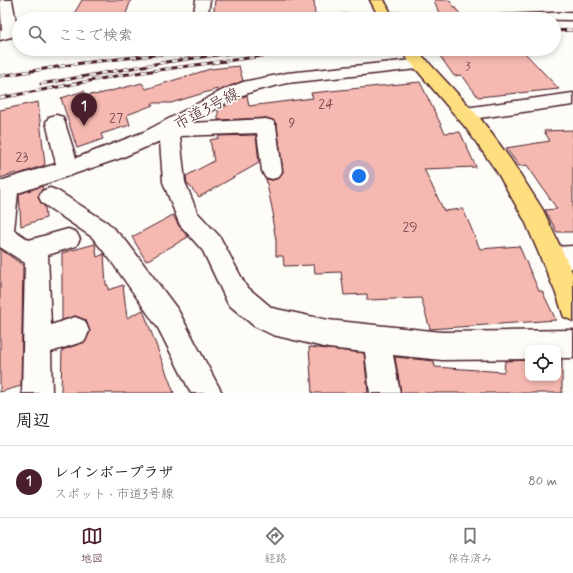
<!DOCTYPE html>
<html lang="ja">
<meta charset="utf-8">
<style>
:root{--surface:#fff;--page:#f2f2f2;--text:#202124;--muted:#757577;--line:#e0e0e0;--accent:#4a1f2b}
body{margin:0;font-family:Mynerve,"Klee One",sans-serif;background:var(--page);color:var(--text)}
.controls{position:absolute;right:12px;bottom:12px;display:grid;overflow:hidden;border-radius:8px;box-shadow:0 2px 6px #0003}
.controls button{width:36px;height:36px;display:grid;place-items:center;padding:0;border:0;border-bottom:1px solid var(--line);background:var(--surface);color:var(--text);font:20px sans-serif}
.you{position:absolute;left:359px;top:176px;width:14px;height:14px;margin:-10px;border:3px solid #fff;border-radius:50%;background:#1a73e8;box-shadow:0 0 0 6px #1a73e833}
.badge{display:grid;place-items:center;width:26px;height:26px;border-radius:50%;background:var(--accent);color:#fff;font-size:13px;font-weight:700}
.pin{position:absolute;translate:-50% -33px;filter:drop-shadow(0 1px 2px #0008)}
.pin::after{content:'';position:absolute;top:21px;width:14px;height:12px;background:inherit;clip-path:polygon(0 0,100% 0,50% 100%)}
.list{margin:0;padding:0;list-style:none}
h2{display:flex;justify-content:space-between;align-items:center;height:52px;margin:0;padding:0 16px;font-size:17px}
h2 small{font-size:13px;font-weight:400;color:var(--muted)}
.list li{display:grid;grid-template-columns:26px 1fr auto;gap:12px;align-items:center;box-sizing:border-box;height:72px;padding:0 16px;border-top:1px solid var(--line)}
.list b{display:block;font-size:15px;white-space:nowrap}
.list p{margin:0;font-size:13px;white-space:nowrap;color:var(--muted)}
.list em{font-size:13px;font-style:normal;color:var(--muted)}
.icon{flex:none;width:22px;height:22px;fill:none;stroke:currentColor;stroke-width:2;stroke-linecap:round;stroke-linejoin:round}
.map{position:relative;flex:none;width:573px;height:393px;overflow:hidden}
.search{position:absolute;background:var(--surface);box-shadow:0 2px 6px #0003;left:12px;right:12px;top:12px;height:44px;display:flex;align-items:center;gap:10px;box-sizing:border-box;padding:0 14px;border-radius:22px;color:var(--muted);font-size:15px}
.sheet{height:124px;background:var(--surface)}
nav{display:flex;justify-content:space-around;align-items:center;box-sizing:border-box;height:56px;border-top:1px solid var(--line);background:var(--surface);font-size:11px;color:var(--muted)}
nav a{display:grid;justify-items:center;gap:2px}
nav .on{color:var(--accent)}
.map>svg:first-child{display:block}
.building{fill:#f5b9b1;stroke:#4a1f2b}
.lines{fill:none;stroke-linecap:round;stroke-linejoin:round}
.minor-casing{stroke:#4a1f2b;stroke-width:3}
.major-casing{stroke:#4a1f2b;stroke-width:3}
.minor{fill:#fdfcf7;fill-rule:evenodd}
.major{fill:#fedf80;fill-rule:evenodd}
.rail-casing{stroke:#4a1f2b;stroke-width:3}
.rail{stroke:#fdfcf7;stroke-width:2;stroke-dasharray:6;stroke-linecap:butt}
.labels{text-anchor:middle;stroke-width:3.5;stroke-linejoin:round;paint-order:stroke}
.far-number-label{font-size:12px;fill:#75464c}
.number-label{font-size:14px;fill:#75464c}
.street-label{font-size:16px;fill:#4a1f2b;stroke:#fdfcf7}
</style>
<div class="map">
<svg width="573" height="393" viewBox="0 0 573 393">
<rect width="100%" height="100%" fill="#fdfcf7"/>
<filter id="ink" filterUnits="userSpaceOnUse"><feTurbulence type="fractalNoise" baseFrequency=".025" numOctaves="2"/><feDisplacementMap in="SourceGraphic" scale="8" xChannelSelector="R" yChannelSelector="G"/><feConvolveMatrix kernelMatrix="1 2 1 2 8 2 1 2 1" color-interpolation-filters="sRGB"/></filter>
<g filter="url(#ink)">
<g class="building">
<path d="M82 0H131L124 19H71Z"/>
<path d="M215 0H314L315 16 213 19Z"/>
<path d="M434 0H449L464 19H441Z"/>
<path d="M435 49H488L492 54 522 50 559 89 478 97 462 75 454 76Z"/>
<path d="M239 66 243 81 217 92V89L171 103H152L153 105 127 115 130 125 101 134 103 139 77 148 61 98 84 91 86 96 94 94 95 95 142 83 146 89 210 69Z"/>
<path d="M420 82 445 133 460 132 476 167 424 169 444 211 463 209 480 249 519 246 539 291H542L556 320 430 329 421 298 367 300V294L344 295 341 272 315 273 314 265 284 266 283 256H276V240L272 218H274L266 179 272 180 279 178 283 172 277 125 273 120 266 118 218 120V110L247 95 249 106 313 98 311 93Z"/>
<path d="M38 102 45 165 16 175V173L0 178V110Z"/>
<path d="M573 130V232H557L545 210 557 209 527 165 519 166 506 148 550 141 544 131Z"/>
<path d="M256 135 259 163 199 197 187 183 186 176 214 161 210 140 219 138V136Z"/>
<path d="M42 186 43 189 38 198 45 207 46 218 21 226 19 194Z"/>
<path d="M173 215 179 226 188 237 146 261 132 237Z"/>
<path d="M95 244 97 257 104 254 106 285H108V290L123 285 127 318 143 310 174 393H61L62 350 85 342 90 332 86 320 75 316 62 320V253Z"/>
<path d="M0 249 23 265 21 386 0 392Z"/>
<path d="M309 347 364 353 368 393H312Z"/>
<path d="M395 357 434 361 435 367 504 372 505 361 528 360V378H558V360H562V393H401Z"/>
</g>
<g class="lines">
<defs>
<g id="minor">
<path d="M0 0H12L18 33 15 36 0 40V30H2Z"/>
<path d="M196 0H210L207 19H193Z"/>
<path d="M573 12V20L495 19 497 16 502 15Z"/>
<path d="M403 13 426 16 428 19H336L338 16 343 15Z"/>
<path d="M421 59 427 60 429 64 427 68 287 83 254 91 235 98 191 123 266 119 273 121 276 126 282 171 279 177 272 179 265 177 262 171 257 133 180 136 185 182 197 212 220 237 246 286 272 308 328 320 442 332 573 330V358H558V348H528V359L442 360 393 355 400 393H370L365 352 328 348 273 335 254 326 228 304 203 251 180 225 177 218 163 182 160 141 121 158 18 193 14 230 29 240 68 229 76 232 80 239 76 246 48 255 51 325 75 317 85 321 89 331 85 341 51 352 52 393H22L25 263 0 247V181L56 164 46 122 49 117 56 115 63 117 76 158 144 132 223 90 243 82 287 73Z"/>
<path d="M573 93V105L465 120 458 119 456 114 458 109 465 108Z"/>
<path d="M50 188 58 191 108 223 127 242 178 310 222 393H191L158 328 109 258 92 237 42 203 39 197 42 191Z"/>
<path d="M573 246V268L553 269 544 266 541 258 544 250 553 247Z"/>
</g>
<g id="major">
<path d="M370 0H384L394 19H380Z"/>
<path d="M399 49H416L480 118 511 160 543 210 573 274V321L564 317 557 296 525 221 497 172 466 128Z"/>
</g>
</defs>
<use href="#minor" class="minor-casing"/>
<use href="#major" class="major-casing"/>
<use href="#minor" class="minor"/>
<use href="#major" class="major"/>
<defs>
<g id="rail">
<path d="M554 31 573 30"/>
<path d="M0 76 82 63 207 49"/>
<path d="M41 84 166 62 260 49"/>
<path d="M0 98 121 75 314 49"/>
</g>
</defs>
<use href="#rail" class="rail-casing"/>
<use href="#rail" class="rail"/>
</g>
</g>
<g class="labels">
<g class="far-number-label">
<text x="468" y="70">3</text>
</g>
<g class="number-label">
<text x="326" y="108">24</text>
<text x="116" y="122">27</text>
<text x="292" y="127">9</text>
<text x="22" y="161">23</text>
<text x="410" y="231">29</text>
</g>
<g class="street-label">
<text transform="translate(206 108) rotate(-28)" y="6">市道3号線</text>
</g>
</g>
</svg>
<div class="controls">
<button><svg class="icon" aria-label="locate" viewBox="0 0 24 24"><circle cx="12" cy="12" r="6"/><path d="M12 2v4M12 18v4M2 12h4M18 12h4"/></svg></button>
</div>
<div class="you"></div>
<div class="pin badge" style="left:84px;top:126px">1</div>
<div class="search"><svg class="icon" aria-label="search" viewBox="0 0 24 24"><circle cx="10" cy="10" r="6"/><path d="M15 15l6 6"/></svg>ここで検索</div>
</div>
<section class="sheet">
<h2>周辺<small></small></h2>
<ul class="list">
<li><span class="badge">1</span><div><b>レインボープラザ</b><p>スポット · 市道3号線</p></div><em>80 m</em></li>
</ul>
</section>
<nav>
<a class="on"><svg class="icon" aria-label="map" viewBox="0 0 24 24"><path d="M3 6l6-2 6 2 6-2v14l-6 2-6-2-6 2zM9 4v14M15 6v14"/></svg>地図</a>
<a><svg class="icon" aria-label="directions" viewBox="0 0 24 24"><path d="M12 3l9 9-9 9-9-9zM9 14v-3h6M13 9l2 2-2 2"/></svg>経路</a>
<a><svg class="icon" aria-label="saved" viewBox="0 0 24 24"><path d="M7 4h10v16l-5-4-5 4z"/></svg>保存済み</a>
</nav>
